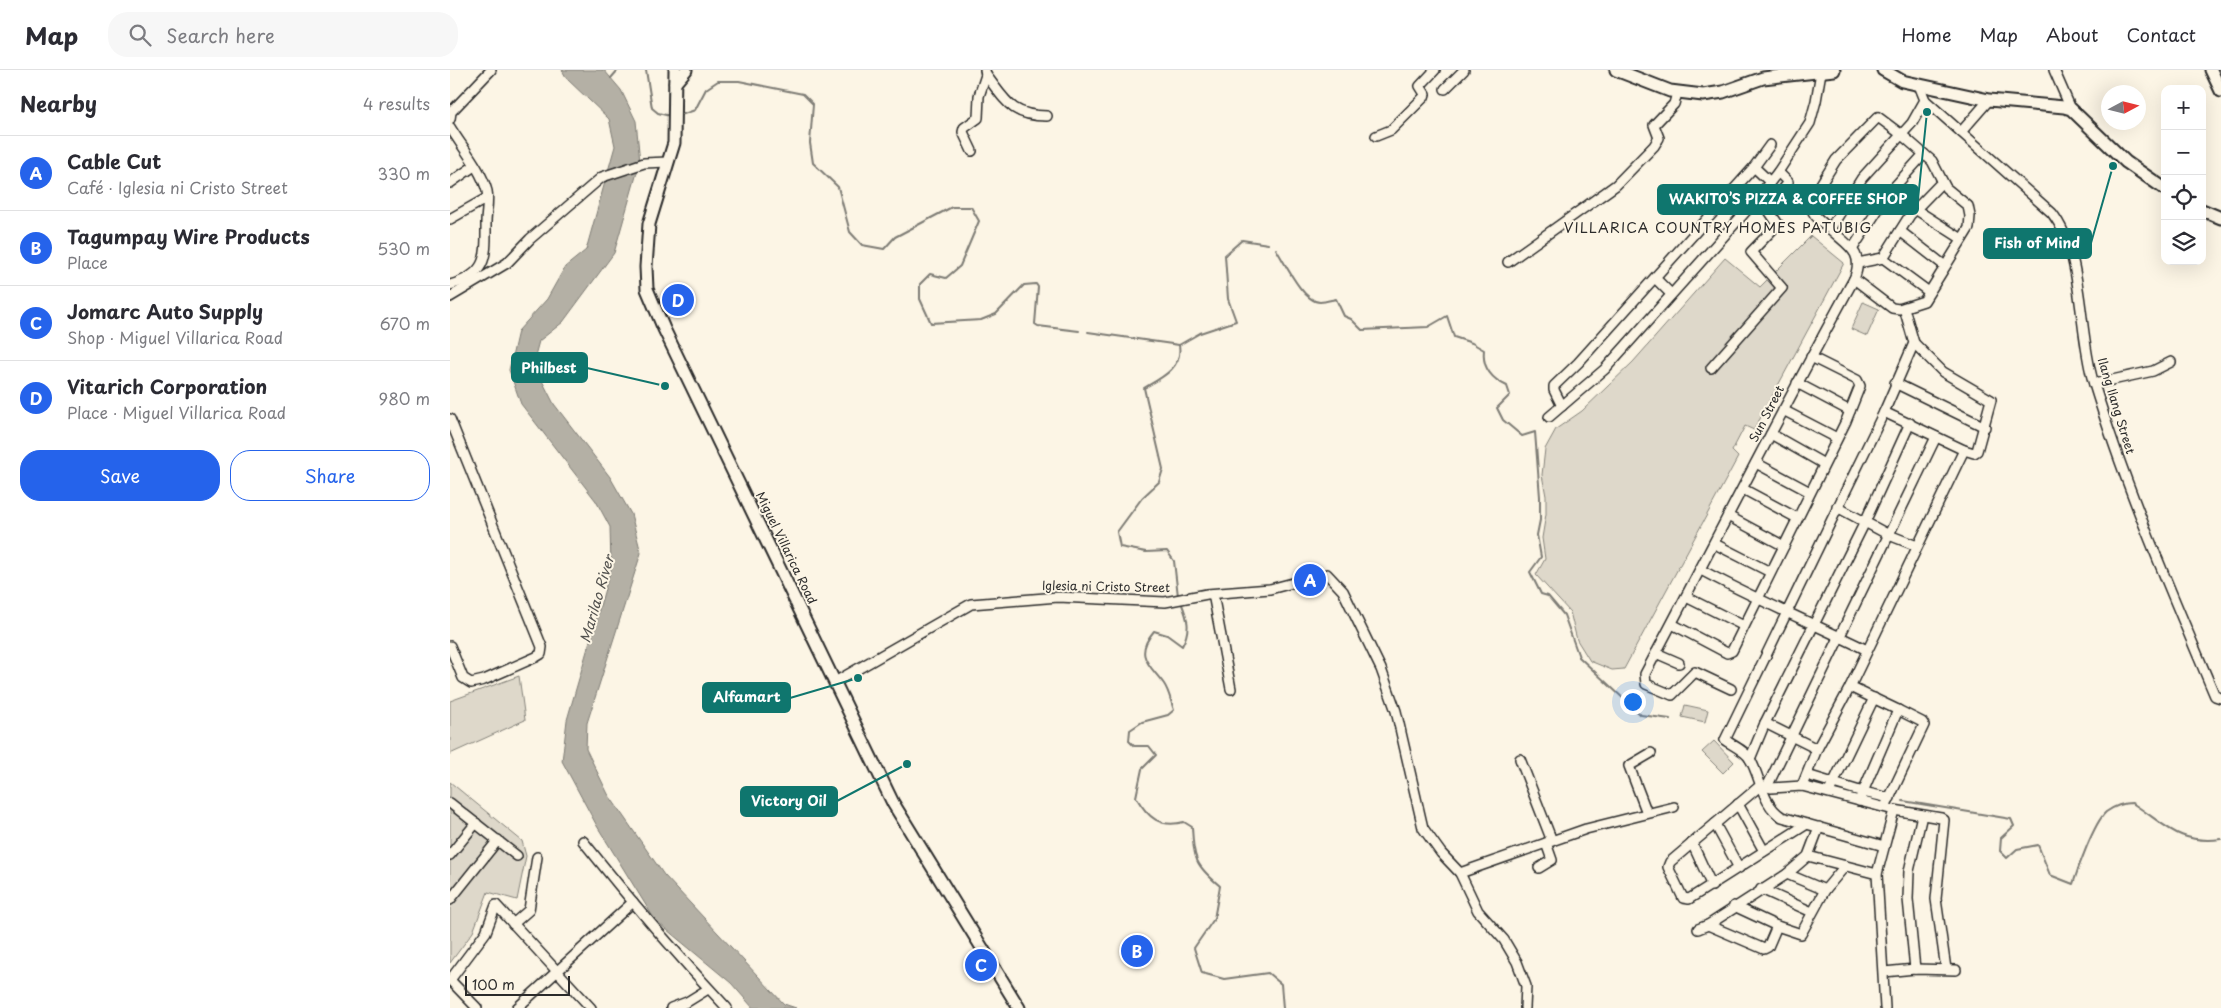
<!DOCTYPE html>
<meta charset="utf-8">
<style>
:root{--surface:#fff;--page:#f7f7f7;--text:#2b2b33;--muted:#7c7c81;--line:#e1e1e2;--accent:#2563eb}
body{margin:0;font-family:"Playpen Sans",sans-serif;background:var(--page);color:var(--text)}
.controls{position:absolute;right:15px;top:15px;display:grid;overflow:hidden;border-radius:10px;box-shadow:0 5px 20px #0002}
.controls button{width:45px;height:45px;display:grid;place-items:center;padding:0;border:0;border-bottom:1px solid var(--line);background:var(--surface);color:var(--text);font:25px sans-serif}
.compass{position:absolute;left:1651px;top:15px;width:45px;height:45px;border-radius:50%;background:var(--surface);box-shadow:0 5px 20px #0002;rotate:83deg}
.scale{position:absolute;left:15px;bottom:12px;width:105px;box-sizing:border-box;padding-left:5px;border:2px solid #2b2b2b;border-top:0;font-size:14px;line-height:18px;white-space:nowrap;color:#2b2b2b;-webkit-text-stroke:4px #fcf5e5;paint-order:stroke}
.you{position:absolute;left:1182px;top:631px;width:18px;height:18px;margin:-12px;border:4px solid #fff;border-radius:50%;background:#1a73e8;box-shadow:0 0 0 8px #1a73e833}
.badge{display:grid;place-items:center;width:32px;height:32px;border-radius:50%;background:var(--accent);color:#fff;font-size:16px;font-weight:700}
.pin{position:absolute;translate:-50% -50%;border:2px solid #fff;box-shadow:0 1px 5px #0006}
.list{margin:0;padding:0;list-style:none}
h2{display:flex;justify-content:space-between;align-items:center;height:65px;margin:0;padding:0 20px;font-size:21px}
h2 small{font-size:16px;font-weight:400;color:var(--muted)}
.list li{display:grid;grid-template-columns:32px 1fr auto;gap:15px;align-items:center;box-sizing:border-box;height:75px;padding:0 20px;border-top:1px solid var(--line)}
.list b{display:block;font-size:19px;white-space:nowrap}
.list p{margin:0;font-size:16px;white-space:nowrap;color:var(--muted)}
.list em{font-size:16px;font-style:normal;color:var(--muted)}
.actions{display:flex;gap:10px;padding:15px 20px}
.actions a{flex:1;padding:11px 0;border:1px solid var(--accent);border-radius:20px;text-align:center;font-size:18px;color:var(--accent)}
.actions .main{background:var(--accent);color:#fff}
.icon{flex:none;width:28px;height:28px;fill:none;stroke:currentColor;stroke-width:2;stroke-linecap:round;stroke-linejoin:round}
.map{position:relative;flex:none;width:1771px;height:938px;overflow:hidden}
header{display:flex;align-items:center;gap:30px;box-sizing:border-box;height:70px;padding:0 25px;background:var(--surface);border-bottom:1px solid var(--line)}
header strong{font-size:24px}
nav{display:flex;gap:28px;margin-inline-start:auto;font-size:18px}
.search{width:350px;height:45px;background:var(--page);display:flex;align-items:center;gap:12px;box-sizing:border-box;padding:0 18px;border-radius:20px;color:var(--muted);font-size:19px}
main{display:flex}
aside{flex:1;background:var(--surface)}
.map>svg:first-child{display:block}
.green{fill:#ded8ca;stroke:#84827a}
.water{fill:#b4b0a5;stroke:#7d7b74}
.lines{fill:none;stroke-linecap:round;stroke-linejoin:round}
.stream{stroke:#7d7b74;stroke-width:2}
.street-casing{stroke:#2b2b2b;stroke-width:12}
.secondary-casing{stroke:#2b2b2b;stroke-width:15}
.street{stroke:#fcf5e5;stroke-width:9}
.secondary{stroke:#fcf5e5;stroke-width:11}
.labels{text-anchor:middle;stroke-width:4;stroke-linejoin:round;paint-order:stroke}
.street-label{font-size:12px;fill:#2b2b2b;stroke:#fcf5e5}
.neighbourhood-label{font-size:14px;letter-spacing:1px;fill:#2b2b2b;stroke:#fcf5e5}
.water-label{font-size:14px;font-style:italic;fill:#545350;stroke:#fcf5e5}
.leader{fill:none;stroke:#0f766e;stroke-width:2}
.callout-dot{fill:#0f766e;stroke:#fcf5e5;stroke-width:2}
.callout{fill:#0f766e;stroke:#0f766e;stroke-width:2}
.callout-label{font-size:14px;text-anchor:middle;font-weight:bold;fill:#fff}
</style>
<header>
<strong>Map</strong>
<div class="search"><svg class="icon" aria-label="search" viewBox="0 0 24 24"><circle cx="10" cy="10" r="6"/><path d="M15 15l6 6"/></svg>Search here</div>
<nav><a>Home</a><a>Map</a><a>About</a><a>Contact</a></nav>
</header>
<main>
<aside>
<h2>Nearby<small>4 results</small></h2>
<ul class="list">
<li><span class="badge">A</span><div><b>Cable Cut</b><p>Café · Iglesia ni Cristo Street</p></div><em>330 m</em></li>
<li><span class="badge">B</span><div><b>Tagumpay Wire Products</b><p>Place</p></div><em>530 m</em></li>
<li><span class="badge">C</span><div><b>Jomarc Auto Supply</b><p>Shop · Miguel Villarica Road</p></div><em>670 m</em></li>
<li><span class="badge">D</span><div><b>Vitarich Corporation</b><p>Place · Miguel Villarica Road</p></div><em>980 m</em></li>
</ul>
<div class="actions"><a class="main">Save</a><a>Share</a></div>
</aside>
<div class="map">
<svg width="1771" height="938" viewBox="0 0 1771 938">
<rect width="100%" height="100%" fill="#fcf5e5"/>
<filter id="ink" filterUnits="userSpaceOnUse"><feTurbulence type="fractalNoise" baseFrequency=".02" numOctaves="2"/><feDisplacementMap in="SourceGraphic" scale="10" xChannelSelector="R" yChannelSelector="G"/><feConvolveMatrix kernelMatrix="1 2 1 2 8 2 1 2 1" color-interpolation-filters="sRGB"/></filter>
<g filter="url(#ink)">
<g class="green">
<path d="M1361 166 1394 193 1304 360 1295 356 1282 381 1288 387 1174 599 1162 600 1140 591 1127 570 1120 542 1086 505 1095 489 1092 468 1096 444V426L1092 405 1095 379 1106 359 1132 341 1183 292 1275 188 1310 217Z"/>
<path d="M1413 232 1429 239 1417 266 1401 259Z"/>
<path d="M69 606 75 650 0 684V631Z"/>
<path d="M1235 635 1258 640 1255 652 1232 647Z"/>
<path d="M1264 671 1284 692 1273 703 1252 682Z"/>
<path d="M0 712 72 771 76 786 67 830 38 822 23 862 0 893Z"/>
</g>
<path class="water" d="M112 0H154L171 20 186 51 190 92 164 183 113 252 89 271 83 293 104 334 160 407 181 444 191 483 137 653 136 679 158 724 214 805 334 934 346 938H303L281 913 205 850 147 756 112 691 117 650 161 498 160 457 146 431 71 334 59 300 68 261 97 229 115 197 136 180 165 76 159 49 117 9Z"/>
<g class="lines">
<g class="stream">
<path d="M196 0 202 38 208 43 220 46"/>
<path d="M161 8 168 0"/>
<path d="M228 46 245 40 256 19 268 11H289L353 24 363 34 360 73 363 93 388 117 400 162 412 175 434 179 445 167 502 137H521L529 151 510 196 496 208 480 204 470 214V229L481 253 531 250 546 244 574 215 586 214 588 217 585 254 588 256 629 261"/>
<path d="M826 179C835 193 853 232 870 232 875 232 881 230 886 229L894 246 901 249 912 260 978 257 997 246 1004 267 1022 273 1034 280C1032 298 1042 309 1057 316L1060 325 1047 338 1053 350 1072 366 1085 362 1090 427V450L1087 465 1091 487 1080 502 1091 524 1098 526 1114 545 1129 587 1191 645 1220 649"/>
<path d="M638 262 729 275"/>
<path d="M729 275 750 263 786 251 778 229 775 185 792 170 818 174"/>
<path d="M728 526 724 491 717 481 696 482 670 477 667 462 692 428 709 412 713 399 694 318C711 308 733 298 729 275"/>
<path d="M731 532C738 549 741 559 732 576L717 565 704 561C683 586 700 595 714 614 719 621 721 632 724 640L718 645 692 652 680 660 679 671 684 676H699L706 685 692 699 686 727C698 748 710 758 734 752L742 757C744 790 745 795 770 816L764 849 744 878 752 903 774 909 818 903 831 914 833 938"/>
<path d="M1453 731 1561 749 1564 756 1551 768 1550 781 1557 788 1567 779 1588 775 1600 805 1623 814C1628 798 1644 753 1656 742 1663 737 1673 733 1682 733 1714 753 1728 775 1771 769"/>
</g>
<defs>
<g id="street">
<path d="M1604 0 1621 39"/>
<path d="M536 5C556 31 561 46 597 46"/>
<path d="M995 19 1014 0"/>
<path d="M1475 30 1602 143C1634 184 1628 261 1643 311 1676 419 1721 522 1765 626L1771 628"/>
<path d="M0 49 1 42 41 0"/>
<path d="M0 57C12 77 31 99 37 121 39 131 36 143 36 153 36 187 38 204 0 215"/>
<path d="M1511 62 1539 30"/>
<path d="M926 66 941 60 974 27 975 24 970 16 985 0"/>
<path d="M522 81 513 62 514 58 528 48 529 26 536 5 535 0"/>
<path d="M1304 97 1320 112"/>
<path d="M0 113 24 96"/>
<path d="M1465 139 1512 169"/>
<path d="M0 149 37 128"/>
<path d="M1380 159C1371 151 1359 144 1361 130L1386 90 1428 47 1452 65 1482 91 1496 118 1518 136 1520 146 1519 158 1474 231 1449 239 1442 238 1404 209"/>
<path d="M1450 161 1495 196"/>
<path d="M1403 178 1438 124 1474 84"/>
<path d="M1433 188 1479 222"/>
<path d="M1058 192 1166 115 1204 76 1209 68 1204 55 1224 34 1227 23"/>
<path d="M1408 193 1433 188 1460 145 1492 112"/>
<path d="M1205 208 1221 224"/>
<path d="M0 227 57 193 80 169 152 107 194 93 218 92"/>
<path d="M1261 298 1332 218 1301 182 1328 154 1317 138 1338 112 1328 102"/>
<path d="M1347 313 1400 341"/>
<path d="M1445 313 1535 357"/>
<path d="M1644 314 1703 301 1721 292"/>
<path d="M1112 336 1104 320V316L1128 293 1304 97 1320 75"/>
<path d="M1333 340 1387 368"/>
<path d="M1434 342 1514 380 1524 383 1527 381 1541 330 1493 302 1464 273"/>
<path d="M1099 347 1155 299 1306 130 1328 102 1360 53 1366 31 1371 2"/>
<path d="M0 349 92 577 91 584 86 587 34 610 21 613 13 608 0 576"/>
<path d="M1321 364 1374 394"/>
<path d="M1306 393 1360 422"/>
<path d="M1293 419 1347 448"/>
<path d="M1387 437 1439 465 1467 476"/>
<path d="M1278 446 1334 476"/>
<path d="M1265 474 1320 502"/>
<path d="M1251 500C1305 529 1362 553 1417 580"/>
<path d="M763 524 781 619"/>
<path d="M1236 527 1294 556"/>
<path d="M1222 554 1277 583 1282 581 1396 351 1410 316 1407 310 1361 287"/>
<path d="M1206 583 1229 593"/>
<path d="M385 612 521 534 608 527 715 532 757 524 820 519 877 504 893 521 931 599 946 641 973 758 991 783 1010 803 1028 841 1054 870 1067 892 1076 916 1075 938"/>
<path d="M1400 617 1448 640 1409 731"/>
<path d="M1281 619 1245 602 1222 625 1196 614 1195 604C1265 472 1332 339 1404 209 1415 182 1398 176 1380 159L1412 108 1462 53 1475 30 1469 15"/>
<path d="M1315 653 1367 679"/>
<path d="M1070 689 1102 771"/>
<path d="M1300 689 1315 653 1415 452 1460 353"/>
<path d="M1357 705 1413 722 1440 728"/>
<path d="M1352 716 1367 679 1400 617 1514 380"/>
<path d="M1317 717 1486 367"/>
<path d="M1379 722 1424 628"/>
<path d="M0 733 67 786"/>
<path d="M1288 734 1314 781"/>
<path d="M1435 737 1474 655 1472 652 1448 640"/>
<path d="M1444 740 1491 748 1494 750 1486 829 1496 899"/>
<path d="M1197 743 1179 696 1201 683"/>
<path d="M1265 754 1289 798"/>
<path d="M1357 754 1239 829 1233 828 1218 797 1220 792 1311 715 1321 718 1352 716 1444 740 1427 804 1435 938"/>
<path d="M133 771C179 829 227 885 277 938"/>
<path d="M1242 773 1262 816"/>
<path d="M1434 776 1332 747C1312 735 1311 708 1300 689 1296 681 1282 675 1275 670L1434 342 1464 273 1454 238"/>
<path d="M0 785 26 753"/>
<path d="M1358 786 1427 804"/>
<path d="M1089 798 1102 790 1096 773"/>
<path d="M1010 803 1136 759 1224 737"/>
<path d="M1337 804 1375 820"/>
<path d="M1311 819 1362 842"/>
<path d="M0 830 48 770"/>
<path d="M1284 836 1327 856 1351 864 1375 820 1395 796"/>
<path d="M63 854 79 840 87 787"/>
<path d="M1327 856 1318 877 1314 879 1258 855 1337 804 1358 786 1369 757"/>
<path d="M1248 859 1258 855"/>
<path d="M1465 899 1458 829 1459 801 1472 745"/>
<path d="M1434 902 1465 899 1506 900"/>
<path d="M27 938 0 910 36 862 46 835 141 938"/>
<path d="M67 938 183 832"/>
<path d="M221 938 237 932 258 919"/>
</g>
<g id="secondary">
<path d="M225 0 224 73 199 154 196 197 197 219 214 259 443 733 569 938"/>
<path d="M1166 0 1220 21 1253 25 1273 22 1313 8 1384 0"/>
<path d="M1433 0 1452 11 1539 30 1614 37 1621 39 1676 92 1715 119"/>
<path d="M1761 0 1771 21"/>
<path d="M225 13 236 0"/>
<path d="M1752 140 1771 148"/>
</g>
</defs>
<use href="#street" class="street-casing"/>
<use href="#secondary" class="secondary-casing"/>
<use href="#street" class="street"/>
<use href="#secondary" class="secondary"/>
</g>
</g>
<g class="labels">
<g class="street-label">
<text transform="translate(1666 336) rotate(73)" y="4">Ilang Ilang Street</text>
<text transform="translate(1317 344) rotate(-63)" y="4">Sun Street</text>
<text transform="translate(336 478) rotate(64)" y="4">Miguel Villarica Road</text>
<text transform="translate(656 517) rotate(1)" y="4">Iglesia ni Cristo Street</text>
</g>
<g class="neighbourhood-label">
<text x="1268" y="163">VILLARICA COUNTRY HOMES PATUBIG</text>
</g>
<g class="water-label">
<text transform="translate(147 529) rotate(-74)" y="5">Marilao River</text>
</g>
</g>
<path class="leader" d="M1477 42L1468 129M1663 96L1641 173M215 316L137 298M408 608L340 628M457 694L387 731"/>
<g class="callout-dot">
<circle cx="1477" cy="42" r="5"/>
<circle cx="1663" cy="96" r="5"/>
<circle cx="215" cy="316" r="5"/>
<circle cx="408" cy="608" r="5"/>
<circle cx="457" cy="694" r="5"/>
</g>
<g class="callout">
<rect x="1208" y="115" width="260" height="29" rx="5"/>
<rect x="1534" y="159" width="107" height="29" rx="5"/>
<rect x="62" y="283" width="75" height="29" rx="5"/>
<rect x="253" y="613" width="87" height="29" rx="5"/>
<rect x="291" y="717" width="96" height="29" rx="5"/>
</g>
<g class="callout-label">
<text x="1338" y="134">WAKITO’S PIZZA &amp; COFFEE SHOP</text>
<text x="1587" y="178">Fish of Mind</text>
<text x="99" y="303">Philbest</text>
<text x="297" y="632">Alfamart</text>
<text x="339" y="736">Victory Oil</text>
</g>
</svg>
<div class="controls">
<button>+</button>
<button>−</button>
<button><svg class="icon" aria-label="locate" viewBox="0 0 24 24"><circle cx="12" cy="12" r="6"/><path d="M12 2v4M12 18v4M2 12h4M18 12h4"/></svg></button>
<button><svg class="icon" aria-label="layers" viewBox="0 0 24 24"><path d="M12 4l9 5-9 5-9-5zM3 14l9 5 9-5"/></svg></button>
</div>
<svg class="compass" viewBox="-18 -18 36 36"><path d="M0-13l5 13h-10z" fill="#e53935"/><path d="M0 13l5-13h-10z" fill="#7c7c81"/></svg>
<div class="scale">100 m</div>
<div class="you"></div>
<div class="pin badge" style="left:860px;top:510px">A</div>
<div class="pin badge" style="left:687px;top:881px">B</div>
<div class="pin badge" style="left:531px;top:895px">C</div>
<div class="pin badge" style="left:228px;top:230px">D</div>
</div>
</main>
